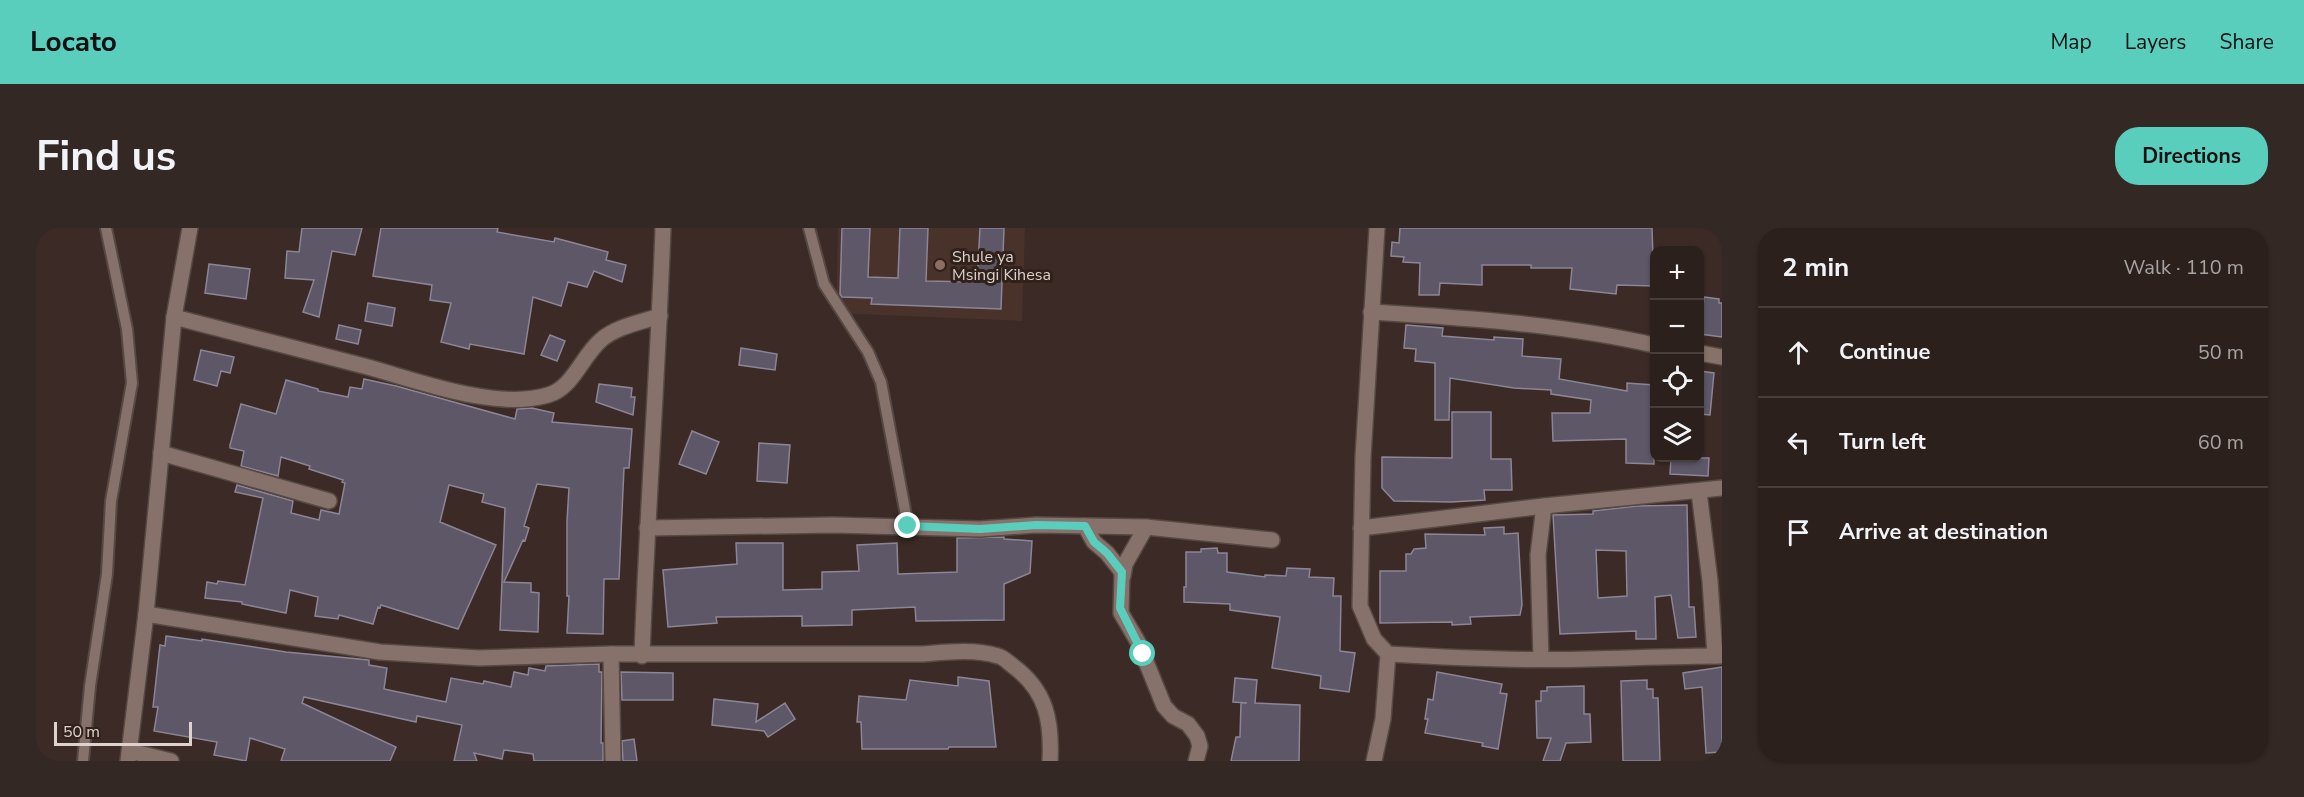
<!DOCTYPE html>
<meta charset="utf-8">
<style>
:root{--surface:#2c201c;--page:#342825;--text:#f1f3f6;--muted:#a6a3a3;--line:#483e3b;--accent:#5acebd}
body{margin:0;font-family:"Nunito Sans",sans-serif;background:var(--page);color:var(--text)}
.controls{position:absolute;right:18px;top:18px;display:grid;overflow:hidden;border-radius:12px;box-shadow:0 2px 4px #0004}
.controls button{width:54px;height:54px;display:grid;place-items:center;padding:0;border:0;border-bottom:2px solid var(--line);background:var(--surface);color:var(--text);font:30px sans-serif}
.scale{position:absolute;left:18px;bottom:15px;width:138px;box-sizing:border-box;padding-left:6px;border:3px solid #ddd2ce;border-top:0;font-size:16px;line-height:21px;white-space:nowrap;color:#ddd2ce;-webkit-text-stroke:4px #31211b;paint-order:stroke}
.stop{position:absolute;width:18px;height:18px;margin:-14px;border:4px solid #5acebd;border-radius:50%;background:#fff}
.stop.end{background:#5acebd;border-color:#fff;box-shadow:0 2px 6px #0008}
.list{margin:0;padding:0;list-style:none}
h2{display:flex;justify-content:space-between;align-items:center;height:78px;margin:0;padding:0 24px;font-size:26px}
h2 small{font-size:20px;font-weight:400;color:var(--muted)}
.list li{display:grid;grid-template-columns:39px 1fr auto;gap:18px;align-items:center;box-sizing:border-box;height:90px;padding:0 24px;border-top:2px solid var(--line)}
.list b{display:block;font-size:22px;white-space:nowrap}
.list em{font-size:20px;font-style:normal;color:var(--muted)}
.icon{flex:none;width:33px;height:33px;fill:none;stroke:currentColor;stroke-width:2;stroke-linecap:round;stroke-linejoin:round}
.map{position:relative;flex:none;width:1686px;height:533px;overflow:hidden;border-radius:24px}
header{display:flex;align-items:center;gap:36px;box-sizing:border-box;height:84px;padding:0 30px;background:var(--accent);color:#111}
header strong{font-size:28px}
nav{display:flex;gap:33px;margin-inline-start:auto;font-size:21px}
.intro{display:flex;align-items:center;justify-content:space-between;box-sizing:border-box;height:144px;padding:0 36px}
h1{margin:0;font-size:42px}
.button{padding:15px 27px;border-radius:24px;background:var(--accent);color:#111;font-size:21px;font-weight:700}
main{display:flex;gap:36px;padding:0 36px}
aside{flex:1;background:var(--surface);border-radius:24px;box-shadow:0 2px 4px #0004}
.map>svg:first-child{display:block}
.built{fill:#49322a}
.building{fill:#5d5767;stroke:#8c8596;stroke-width:1.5;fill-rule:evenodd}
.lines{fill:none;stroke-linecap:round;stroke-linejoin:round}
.service-casing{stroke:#564843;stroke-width:14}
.minor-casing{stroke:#564843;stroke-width:18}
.service{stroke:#86726b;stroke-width:10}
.minor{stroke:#86726b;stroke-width:15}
.route{stroke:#5acebd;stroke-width:8}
.education-dot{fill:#8d6e63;stroke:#31211b;stroke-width:2}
.labels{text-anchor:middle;stroke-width:6;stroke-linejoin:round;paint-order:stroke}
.poi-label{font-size:16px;fill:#ddd2ce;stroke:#31211b;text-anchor:start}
</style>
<header>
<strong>Locato</strong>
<nav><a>Map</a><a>Layers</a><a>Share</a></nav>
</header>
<div class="intro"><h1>Find us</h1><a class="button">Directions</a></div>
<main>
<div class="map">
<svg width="1686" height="533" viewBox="0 0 1686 533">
<rect width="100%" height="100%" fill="#3b2a25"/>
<path class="built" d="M802 0H989L986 93 800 85Z"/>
<g class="building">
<path d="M266 0H326L319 27 296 23 283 89 267 84 278 52 249 50 251 23 263 24Z"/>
<path d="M345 0H462L461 4 518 14 519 10 572 24 570 32 590 37 586 54 558 43 551 59 532 54 525 78 497 69 488 126 434 116 433 121 405 114 415 75 394 72 396 57 337 48Z"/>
<path d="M806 0H834L832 49 862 50 864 0H892L890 53 941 54 944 0H968L965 81 835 76 836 70 806 69 804 66Z"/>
<path d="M1364 0H1616L1618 58 1581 57 1580 66 1534 61 1536 40H1495V37H1446V57L1404 55 1403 67H1383L1384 35 1367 34 1368 29 1355 28 1356 14 1363 15Z"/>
<path d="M173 36 214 41 210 71 169 65Z"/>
<path d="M1668 69 1683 71V75H1686V109L1664 106Z"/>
<path d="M332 75 359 80 356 98 329 93Z"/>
<path d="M303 97 325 102 322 116 300 111Z"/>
<path d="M1370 97 1407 100 1406 108 1458 112V109L1487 111 1486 128 1525 131 1523 151 1591 163V155L1618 157V236L1590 235V211L1517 213 1516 185H1554L1555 172 1515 166V162L1478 160 1414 150 1413 192H1399V135L1379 133 1380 121 1368 120Z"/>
<path d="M514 107 529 113 521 133 505 127Z"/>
<path d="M705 120 741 126 739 142 703 137Z"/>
<path d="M165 122 198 129 194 145 185 143 181 158 158 152Z"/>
<path d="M1664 143 1678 145 1674 187 1664 186Z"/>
<path d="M328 151 360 158 479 191 481 181 496 180 518 185 516 194 596 201 593 240H588L583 351H568L567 406 531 405 533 368H531V293L533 260 501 256 488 298 493 300 489 313 487 312 468 354 495 355V364L503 365 502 404 464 402 469 280 446 274 448 266 413 257 404 294 460 317 422 401 345 377 344 380 342 379 337 396 303 387 302 391 279 388 282 369 254 362 250 385 206 376V374L169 370 171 354 181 356 182 353 209 357 227 270 199 264 201 257 257 273 255 285 283 292 285 282 303 286 309 255 306 254 307 252 273 241 274 238 245 229 242 248 205 238 208 223 194 220V217L205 176 240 186 250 152 282 161V163L312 169 314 159 326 161Z"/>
<path d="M563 156 596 160 595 169H599L597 187 560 174Z"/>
<path d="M1416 184H1455V231H1475L1476 262H1448L1449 272 1416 274 1358 273 1346 260V229L1416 230Z"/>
<path d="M656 203 683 214 670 246 643 236Z"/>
<path d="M723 215 754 217 751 255 721 253Z"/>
<path d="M1635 230H1673L1672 248 1634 246Z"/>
<path d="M1651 277 1653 379H1658L1660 409 1642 410 1635 367 1619 369 1620 411H1600V403L1524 406 1517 287 1557 286V283L1601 278ZM1560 322 1590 323 1591 368 1562 370Z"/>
<path d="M1468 299V306L1482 305 1486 377 1484 387 1434 389 1435 396 1416 397V394L1344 395V343H1370V326H1375L1378 321 1390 320 1389 306 1449 307 1448 300Z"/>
<path d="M968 309V311L996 313 994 345 968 356V392L880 393 879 379 816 382V397L766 398V388L680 389 681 395 632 399 627 342 701 336 700 315H747V362L786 361V344L823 343 821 317 861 315 862 346 921 344V310Z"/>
<path d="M1181 320 1182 325H1191V344L1229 349V347L1250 348 1251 340 1274 341 1273 349 1298 350 1297 368H1305L1304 423 1319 425 1313 464 1284 460 1285 448 1236 440 1244 389 1194 382V376L1148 374V359H1150V324H1165V321Z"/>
<path d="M130 408 166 413V411L250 424 333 432V437L351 440 348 461 410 474 415 450 447 456 448 453 475 459 478 444 492 447 493 440 509 443 510 438 563 436V444H566L565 515H567V533H498L497 526 468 522 466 531 438 525 441 533H418L426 497 381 488 380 494 268 469 266 475 360 519 354 533H245L249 521 214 510 210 533 178 527 181 514 118 503 122 479H117L124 417 129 418Z"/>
<path d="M1686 439V524L1670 525 1666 459 1649 461 1647 445Z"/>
<path d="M585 444 637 445V472H586Z"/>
<path d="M1401 444 1466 456 1464 465 1471 466 1462 521 1446 518 1447 515 1389 505 1392 491H1389L1392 471 1397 472Z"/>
<path d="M922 449 953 453 960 519H913L912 521H826L825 494H821L823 468 870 472 874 452 922 458Z"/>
<path d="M1199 450 1221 452 1219 475 1264 477 1263 533H1195L1200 509H1204L1205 475H1211L1197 474Z"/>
<path d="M1611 452V461H1617V470H1622L1624 533H1587L1585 453Z"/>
<path d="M1548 458V486H1554L1555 514 1530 515 1524 533H1507L1515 510H1501L1500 473H1505V463H1511V459Z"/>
<path d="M678 471 722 476 720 494 749 475 759 491 732 509 728 503 676 497Z"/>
<path d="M598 511 601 533H587L586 513Z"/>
</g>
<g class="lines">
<defs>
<g id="service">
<path d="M773 0 788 56 832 124 845 154 872 298"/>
<path d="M47 533 54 458 71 346 75 273 96 155 91 101 70 0"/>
</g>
<g id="minor">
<path d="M1341 0 1327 229 1324 378 1338 411 1352 426C1419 430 1487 433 1553 431 1598 430 1642 428 1686 428"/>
<path d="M1335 84C1430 90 1526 96 1618 117"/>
<path d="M138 89C201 105 265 122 328 138 380 152 459 183 512 167 537 160 546 128 565 112 579 99 605 94 624 88"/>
<path d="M1664 125 1686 129"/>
<path d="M125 225 293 273"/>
<path d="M1663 264 1674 353 1679 428"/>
<path d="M1049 298 1058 314 1071 325 1086 344 1085 385 1102 414 1128 478 1137 488 1152 496 1161 508 1164 518 1160 533"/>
<path d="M611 300 797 297 944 301 1000 297 1110 299 1236 312"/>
<path d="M1325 300 1508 278 1686 260"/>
<path d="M1087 348 1089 336 1110 299"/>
<path d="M110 386 344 424 443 430 575 426H887C912 424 938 421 962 428 967 429 972 434 977 438 1011 463 1016 494 1014 533"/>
<path d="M575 426 577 533"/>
<path d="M606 428C611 285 622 143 627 0"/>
<path d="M1505 431 1502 327 1508 278"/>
<path d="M94 523 135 533"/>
<path d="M92 533 110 386 138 89 154 0"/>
<path d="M1338 533 1347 491 1352 426"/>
</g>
</defs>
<use href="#service" class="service-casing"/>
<use href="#minor" class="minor-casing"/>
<use href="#service" class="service"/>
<use href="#minor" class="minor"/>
</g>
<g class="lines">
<path class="route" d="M872 298 944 301 1000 297 1049 298 1058 314 1071 325 1086 344 1084 380 1107 426"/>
</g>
<circle class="education-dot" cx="904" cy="37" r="6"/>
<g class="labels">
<g class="poi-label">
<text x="916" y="34">Shule ya<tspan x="916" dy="18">Msingi Kihesa</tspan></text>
</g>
</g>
</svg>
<div class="controls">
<button>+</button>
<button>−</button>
<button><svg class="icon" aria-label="locate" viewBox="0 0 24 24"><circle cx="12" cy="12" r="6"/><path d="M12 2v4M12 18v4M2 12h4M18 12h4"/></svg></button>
<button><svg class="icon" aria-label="layers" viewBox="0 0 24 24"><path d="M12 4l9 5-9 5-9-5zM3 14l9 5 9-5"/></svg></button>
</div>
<div class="scale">50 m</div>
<div class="stop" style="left:1107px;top:426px"></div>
<div class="stop end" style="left:872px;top:298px"></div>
</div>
<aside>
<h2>2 min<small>Walk · 110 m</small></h2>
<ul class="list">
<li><svg class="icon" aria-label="ahead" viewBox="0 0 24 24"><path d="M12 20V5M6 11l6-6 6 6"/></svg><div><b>Continue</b></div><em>50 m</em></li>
<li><svg class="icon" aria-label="left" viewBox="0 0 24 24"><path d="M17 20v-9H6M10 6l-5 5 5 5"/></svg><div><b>Turn left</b></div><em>60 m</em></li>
<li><svg class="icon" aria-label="arrive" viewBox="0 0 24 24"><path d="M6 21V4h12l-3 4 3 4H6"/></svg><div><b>Arrive at destination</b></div></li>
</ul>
</aside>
</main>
